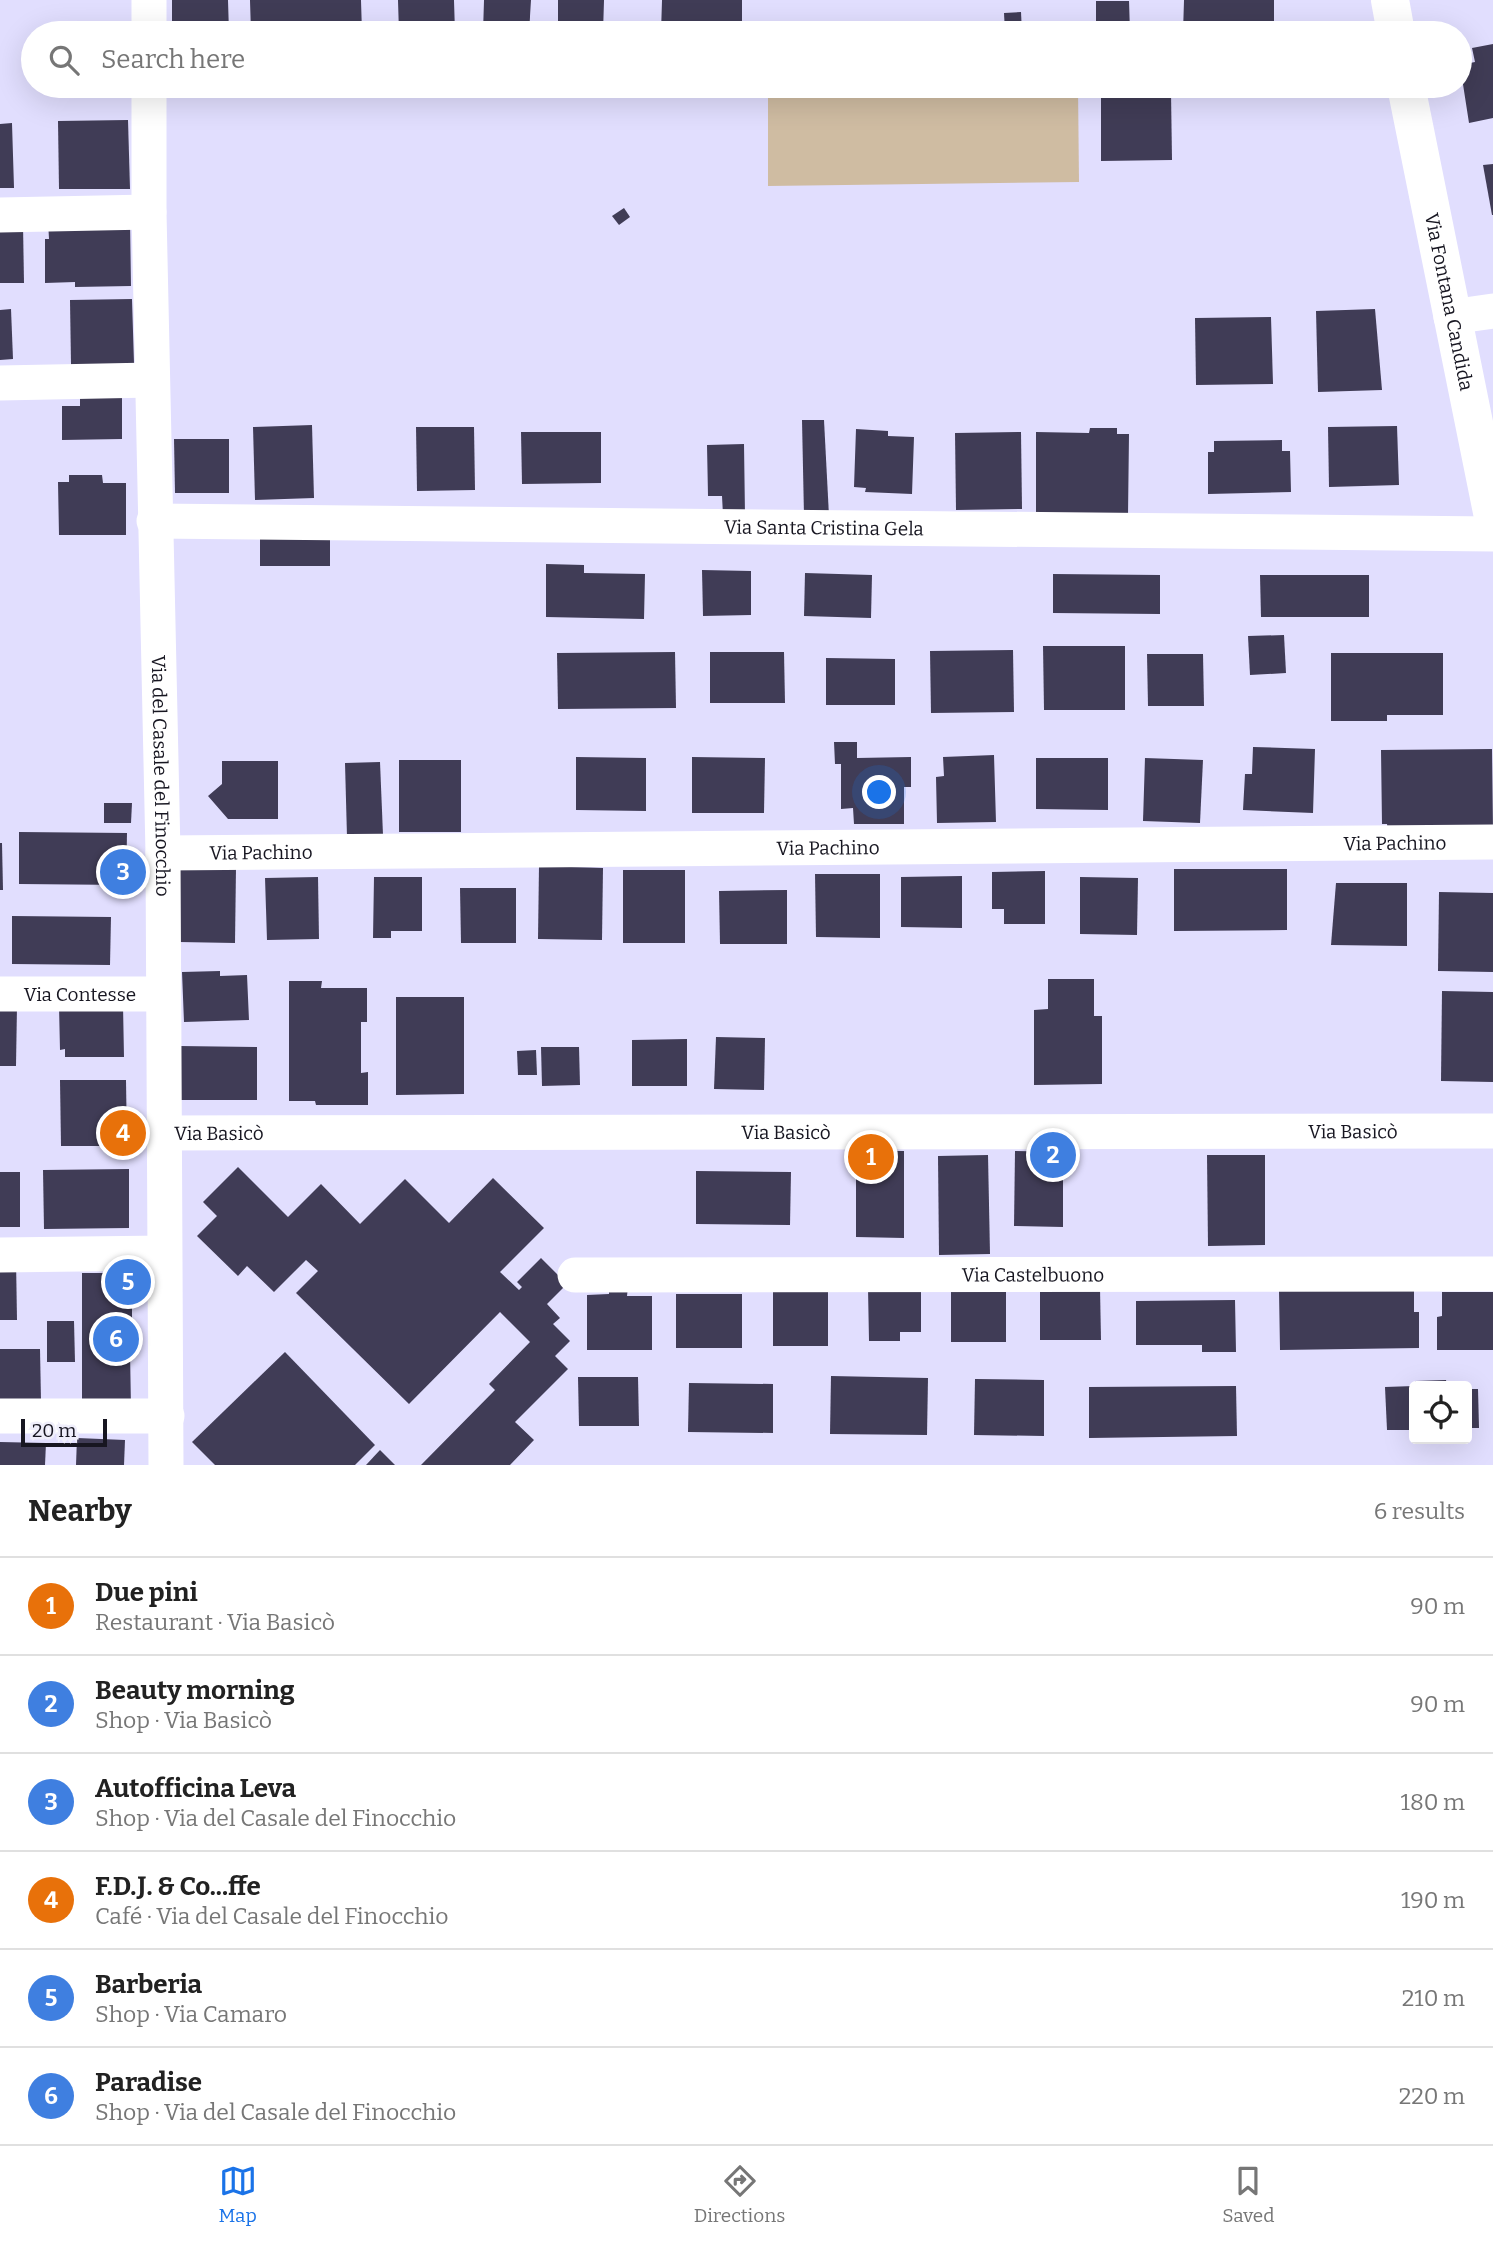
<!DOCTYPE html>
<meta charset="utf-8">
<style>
:root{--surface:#fff;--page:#f6f6f6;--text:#222;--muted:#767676;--line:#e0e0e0;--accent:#1a73e8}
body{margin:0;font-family:Bitter,serif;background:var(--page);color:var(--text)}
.controls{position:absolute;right:21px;bottom:21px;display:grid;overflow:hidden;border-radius:7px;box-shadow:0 7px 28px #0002}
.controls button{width:63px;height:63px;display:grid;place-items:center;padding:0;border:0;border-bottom:2px solid var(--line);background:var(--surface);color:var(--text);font:35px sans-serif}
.scale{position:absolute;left:21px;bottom:18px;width:86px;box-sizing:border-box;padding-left:7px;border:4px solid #171621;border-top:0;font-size:19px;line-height:24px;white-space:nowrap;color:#171621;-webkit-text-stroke:5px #efeefb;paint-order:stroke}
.you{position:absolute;left:880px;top:793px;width:24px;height:24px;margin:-18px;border:5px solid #fff;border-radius:50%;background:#1a73e8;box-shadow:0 0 0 10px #1a73e833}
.badge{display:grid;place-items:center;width:46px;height:46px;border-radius:50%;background:var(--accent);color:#fff;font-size:23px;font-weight:700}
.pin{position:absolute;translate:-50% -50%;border:4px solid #fff;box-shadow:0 2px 7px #0006}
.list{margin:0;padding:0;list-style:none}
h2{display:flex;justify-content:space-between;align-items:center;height:91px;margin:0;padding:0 28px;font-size:30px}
h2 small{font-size:23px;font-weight:400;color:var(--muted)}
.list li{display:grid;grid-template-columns:46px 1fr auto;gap:21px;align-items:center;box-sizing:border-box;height:98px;padding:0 28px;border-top:2px solid var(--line)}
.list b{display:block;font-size:26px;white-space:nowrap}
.list p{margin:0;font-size:23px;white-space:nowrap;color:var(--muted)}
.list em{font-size:23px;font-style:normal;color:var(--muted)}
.icon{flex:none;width:38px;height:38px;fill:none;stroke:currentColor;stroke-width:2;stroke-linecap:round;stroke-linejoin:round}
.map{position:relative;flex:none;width:1493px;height:1465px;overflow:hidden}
.search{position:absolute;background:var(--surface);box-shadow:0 7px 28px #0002;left:21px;right:21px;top:21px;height:77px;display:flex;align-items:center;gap:18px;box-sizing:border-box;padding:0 24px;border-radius:38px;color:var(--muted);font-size:26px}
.sheet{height:679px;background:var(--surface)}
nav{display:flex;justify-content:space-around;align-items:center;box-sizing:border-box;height:98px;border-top:2px solid var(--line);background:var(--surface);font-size:19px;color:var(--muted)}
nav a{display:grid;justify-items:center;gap:4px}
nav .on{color:var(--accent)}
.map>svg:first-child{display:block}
.green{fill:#cfbca2}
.building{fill:#403c56}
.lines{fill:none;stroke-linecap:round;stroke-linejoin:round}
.minor{stroke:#fff;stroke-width:35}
.major{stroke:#fff;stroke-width:38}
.labels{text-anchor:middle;stroke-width:7;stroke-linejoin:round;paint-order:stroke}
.street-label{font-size:19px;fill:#171621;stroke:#efeefb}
</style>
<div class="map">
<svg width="1493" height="1465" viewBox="0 0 1493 1465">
<rect width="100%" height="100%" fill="#e1defe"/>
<path class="green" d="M768 86H1078L1079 182 768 186Z"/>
<g class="building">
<path d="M172 0H228L229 33H172Z"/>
<path d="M250 0H361L362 33H251Z"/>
<path d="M398 0H454L455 33H399Z"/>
<path d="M484 0H531L529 33H483Z"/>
<path d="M558 0H604L603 33 558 32Z"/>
<path d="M662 0H742V33H661Z"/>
<path d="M1184 0H1274V33H1183Z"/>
<path d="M1096 1H1129L1130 33H1096Z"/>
<path d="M1021 12 1022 33H1005L1004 13Z"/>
<path d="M1493 44V118L1469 123 1460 65 1475 62 1472 48Z"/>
<path d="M1171 92 1172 160 1101 161V93Z"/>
<path d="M128 120 130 189H59L58 121Z"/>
<path d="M12 123 14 188H0V124Z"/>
<path d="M1493 164V215H1492L1483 165Z"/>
<path d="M624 208 630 217 619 225 612 216Z"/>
<path d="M130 219 131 286 75 287V282L45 283V239H49L48 221Z"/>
<path d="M0 224H23L24 283H0Z"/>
<path d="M132 299 134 364 71 365 70 300Z"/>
<path d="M11 309 13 359 0 360V310Z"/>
<path d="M1375 309 1382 390 1318 392 1316 311Z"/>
<path d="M1271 317 1273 384 1196 385 1195 318Z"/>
<path d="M80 385H122V439L62 440V406H80Z"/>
<path d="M802 420H824L829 516H804Z"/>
<path d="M312 425 314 498 255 500 253 427Z"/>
<path d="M1397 426 1399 485 1329 487 1328 427Z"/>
<path d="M416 427H474L475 490 417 491Z"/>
<path d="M1090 428H1117V434H1129L1128 516 1036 515V432L1089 433Z"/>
<path d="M856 429 888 431V436L914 437 912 494 865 492 866 488 854 487Z"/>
<path d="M521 432H601V483L522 484Z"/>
<path d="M1021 432 1022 509 956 510 955 433Z"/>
<path d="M174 439H229V493H175Z"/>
<path d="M1282 440V451H1290L1291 492 1208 494V452H1214V441Z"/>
<path d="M744 444 745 515H723L722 496H708L707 445Z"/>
<path d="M69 475H102L103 483H126V535H59L58 482H69Z"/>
<rect x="260" y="536" width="70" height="30"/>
<path d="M546 564 584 565V573L645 574 644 619 546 617Z"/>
<path d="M702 570 751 571V615L703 616Z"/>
<path d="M805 573 872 575 871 618 804 616Z"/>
<path d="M1053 574 1160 575V614L1053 613Z"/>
<path d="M1260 575H1369V617H1261Z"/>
<path d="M1284 635 1286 673 1250 675 1248 636Z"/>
<path d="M1043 646H1125V710H1044Z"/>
<path d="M1013 650 1014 712 931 713 930 651Z"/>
<path d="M675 652 676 708 558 709 557 653Z"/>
<path d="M710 652H784L785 703H710Z"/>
<path d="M1331 653H1443V715H1387V721H1331Z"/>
<path d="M1147 654H1203L1204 706H1148Z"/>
<path d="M826 658 895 659V705H826Z"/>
<path d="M834 742H857V758L911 757V787H904V824H854L853 808 841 809V764H835Z"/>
<path d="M1253 747 1315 749 1313 813 1243 810 1245 774H1252Z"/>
<path d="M1492 749 1493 830 1388 831 1387 824H1382L1381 750Z"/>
<path d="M994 755 996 822 937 823 936 777 944 776 943 757Z"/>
<path d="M576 757 646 758V811L576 810Z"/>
<path d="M692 757 765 758 764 813H692Z"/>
<path d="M1036 758H1108V810L1036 809Z"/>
<path d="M1145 758 1203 760 1200 823 1143 821Z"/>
<rect x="399" y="760" width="62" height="72"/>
<path d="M222 761H278V819H228L208 796 222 784Z"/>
<path d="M380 762 383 835 347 837 345 763Z"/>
<path d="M104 803H132L131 823H104Z"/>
<path d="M19 832 127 833 126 885 19 884Z"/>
<path d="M0 843H2L3 890H0Z"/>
<path d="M180 866 236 867 235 943 179 942Z"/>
<path d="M539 866 603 868 602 940 538 939Z"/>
<path d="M1174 869H1287V930L1174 931Z"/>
<rect x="623" y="870" width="62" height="73"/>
<path d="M1045 871V924H1004V909H992V872Z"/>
<path d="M815 874H880V938L816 937Z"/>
<path d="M962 876V928L901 927V877Z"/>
<path d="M318 877 319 939 267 940 265 878Z"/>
<path d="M374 877H422V931H391V938H373Z"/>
<path d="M1080 877 1138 878 1137 935 1080 934Z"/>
<path d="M1336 883H1407V946L1331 945Z"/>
<path d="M460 888H516V943H461Z"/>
<path d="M787 890V944H720L719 891Z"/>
<path d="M1439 892 1493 893V972L1438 971Z"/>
<path d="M12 916 111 917 110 965 12 964Z"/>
<path d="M220 971V976L247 975 249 1020 184 1022 182 972Z"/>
<path d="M1048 979H1094V1016H1102V1084L1034 1085V1010L1048 1009Z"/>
<path d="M289 981H322L321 988H367V1022H361V1073L368 1072V1105H316L315 1101H289Z"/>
<path d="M1442 991 1493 992V1082L1441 1081Z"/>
<path d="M396 997H464V1094L396 1095Z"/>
<path d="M123 1005 124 1057H65V1049L60 1050 59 1006Z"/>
<path d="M0 1006H17L16 1066H0Z"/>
<path d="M716 1037 765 1038 764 1090 714 1089Z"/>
<path d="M687 1039V1086H632V1040Z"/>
<path d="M179 1046 257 1047V1100H179Z"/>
<path d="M541 1047H579L580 1085 542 1086Z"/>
<path d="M536 1050 537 1075H518L517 1051Z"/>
<path d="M60 1080H126L127 1146H61Z"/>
<path d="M856 1151H904V1238L856 1237Z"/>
<path d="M1015 1151 1063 1152V1227L1014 1226Z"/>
<path d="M988 1155 990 1254 939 1255 938 1156Z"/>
<path d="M1207 1155H1265V1245L1208 1246Z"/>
<path d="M238 1167 288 1217 321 1184 360 1224 405 1179 449 1223 493 1178 544 1228 500 1272 519 1290 522 1287 517 1282 541 1258 567 1284 547 1304 560 1318 553 1324 570 1341 555 1356 568 1369 515 1422 534 1440 510 1465H421L495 1390 489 1384 530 1342 500 1312 409 1404 296 1293 318 1271 306 1260 274 1292 247 1266 238 1276 197 1236 217 1216 203 1202Z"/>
<path d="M129 1169V1228L44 1229 43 1170Z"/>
<path d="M696 1171 791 1172 790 1225 696 1224Z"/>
<rect x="0" y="1172" width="20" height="55"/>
<path d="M0 1259H16L17 1320H0Z"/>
<path d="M82 1273H132V1330H119V1351H130L131 1408H82Z"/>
<rect x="951" y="1285" width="55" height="57"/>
<path d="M609 1287H628L627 1296H652V1350H587V1295L609 1294Z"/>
<path d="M868 1288H921V1332H900V1341H869Z"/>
<path d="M1040 1288H1100L1101 1340H1040Z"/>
<path d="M1414 1290V1312H1419V1348L1280 1350 1279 1291Z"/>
<path d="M828 1291V1346H773V1292Z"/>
<path d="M1442 1292H1493V1350H1437V1317L1442 1316Z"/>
<rect x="676" y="1294" width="66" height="54"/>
<path d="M1235 1300 1236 1352H1202V1345H1136V1301Z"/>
<path d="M47 1321H74L75 1362H47Z"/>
<path d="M0 1349H40L41 1401 0 1402Z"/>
<path d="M285 1352 375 1445 355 1465H215L192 1442Z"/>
<path d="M831 1376 928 1378 927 1435 830 1434Z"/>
<path d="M578 1377H638L639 1426H579Z"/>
<path d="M975 1379 1044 1380V1436L974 1435Z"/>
<path d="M1446 1380 1447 1386H1415V1381Z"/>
<path d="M689 1383 773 1384V1433L688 1432Z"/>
<path d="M1236 1386 1237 1436 1089 1438V1387Z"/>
<path d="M1414 1386V1430H1387L1385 1387Z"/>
<path d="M1467 1389H1478L1479 1428H1467Z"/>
<path d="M77 1438 125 1440 124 1465H76Z"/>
<path d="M0 1442 46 1443 45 1465H0Z"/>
<path d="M380 1450 395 1465H366Z"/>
</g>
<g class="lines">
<g class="minor">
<path d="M149 0V33"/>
<path id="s1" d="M149 86V212L163 853 166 1465"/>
<path d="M0 215 149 212"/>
<path d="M1451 317 1493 311"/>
<path d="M0 383 152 380"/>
<path id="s2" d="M154 521 1493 534"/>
<path id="s3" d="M163 853 1493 842"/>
<path id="s4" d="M0 994H162"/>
<path id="s5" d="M163 1133 1493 1131"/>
<path d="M0 1255 164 1253"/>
<path id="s6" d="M575 1275 1493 1274"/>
<path d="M0 1416H167"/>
</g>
<g class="major">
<path d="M1390 0 1396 33"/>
<path id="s7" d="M1406 86 1493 517"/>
</g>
</g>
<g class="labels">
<g class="street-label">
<text dy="7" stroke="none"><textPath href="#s7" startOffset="220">Via Fontana Candida</textPath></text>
<text dy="7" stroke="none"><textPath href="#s2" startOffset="670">Via Santa Cristina Gela</textPath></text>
<text dy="7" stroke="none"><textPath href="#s1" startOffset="690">Via del Casale del Finocchio</textPath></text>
<text dy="7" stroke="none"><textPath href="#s3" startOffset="1232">Via Pachino</textPath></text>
<text dy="7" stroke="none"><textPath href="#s3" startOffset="665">Via Pachino</textPath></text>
<text dy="7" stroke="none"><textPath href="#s3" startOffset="98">Via Pachino</textPath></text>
<text dy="7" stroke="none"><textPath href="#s4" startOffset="80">Via Contesse</textPath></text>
<text dy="7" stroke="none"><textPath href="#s5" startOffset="1190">Via Basicò</textPath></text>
<text dy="7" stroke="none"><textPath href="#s5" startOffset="623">Via Basicò</textPath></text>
<text dy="7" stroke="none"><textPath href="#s5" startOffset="56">Via Basicò</textPath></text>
<text dy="7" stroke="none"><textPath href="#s6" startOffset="458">Via Castelbuono</textPath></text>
</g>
</g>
</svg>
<div class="controls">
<button><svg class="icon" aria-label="locate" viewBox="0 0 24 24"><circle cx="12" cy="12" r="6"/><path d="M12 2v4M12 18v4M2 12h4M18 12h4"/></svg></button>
</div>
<div class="scale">20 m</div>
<div class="you"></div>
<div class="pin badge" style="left:871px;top:1157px;background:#e8710a">1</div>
<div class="pin badge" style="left:1053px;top:1155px;background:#3f7fe0">2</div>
<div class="pin badge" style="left:123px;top:872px;background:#3f7fe0">3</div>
<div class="pin badge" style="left:123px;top:1133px;background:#e8710a">4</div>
<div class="pin badge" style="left:128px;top:1282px;background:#3f7fe0">5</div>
<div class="pin badge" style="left:116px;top:1339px;background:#3f7fe0">6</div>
<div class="search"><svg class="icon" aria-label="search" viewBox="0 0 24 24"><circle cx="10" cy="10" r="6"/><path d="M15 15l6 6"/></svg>Search here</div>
</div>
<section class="sheet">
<h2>Nearby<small>6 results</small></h2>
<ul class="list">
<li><span class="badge" style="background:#e8710a">1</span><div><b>Due pini</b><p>Restaurant · Via Basicò</p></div><em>90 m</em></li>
<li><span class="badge" style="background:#3f7fe0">2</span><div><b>Beauty morning</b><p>Shop · Via Basicò</p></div><em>90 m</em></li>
<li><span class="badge" style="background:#3f7fe0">3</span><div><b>Autofficina Leva</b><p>Shop · Via del Casale del Finocchio</p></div><em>180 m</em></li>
<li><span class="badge" style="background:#e8710a">4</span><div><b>F.D.J. &amp; Co...ffe</b><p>Café · Via del Casale del Finocchio</p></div><em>190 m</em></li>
<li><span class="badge" style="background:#3f7fe0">5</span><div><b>Barberia</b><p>Shop · Via Camaro</p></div><em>210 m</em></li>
<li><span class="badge" style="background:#3f7fe0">6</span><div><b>Paradise</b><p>Shop · Via del Casale del Finocchio</p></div><em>220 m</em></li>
</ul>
</section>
<nav>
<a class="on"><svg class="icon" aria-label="map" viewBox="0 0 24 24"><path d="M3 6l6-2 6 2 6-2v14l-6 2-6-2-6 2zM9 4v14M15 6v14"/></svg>Map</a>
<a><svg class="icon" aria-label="directions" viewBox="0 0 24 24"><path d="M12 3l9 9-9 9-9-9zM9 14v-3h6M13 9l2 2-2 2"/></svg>Directions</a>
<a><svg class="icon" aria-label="saved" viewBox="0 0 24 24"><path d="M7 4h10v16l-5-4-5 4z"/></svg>Saved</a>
</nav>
